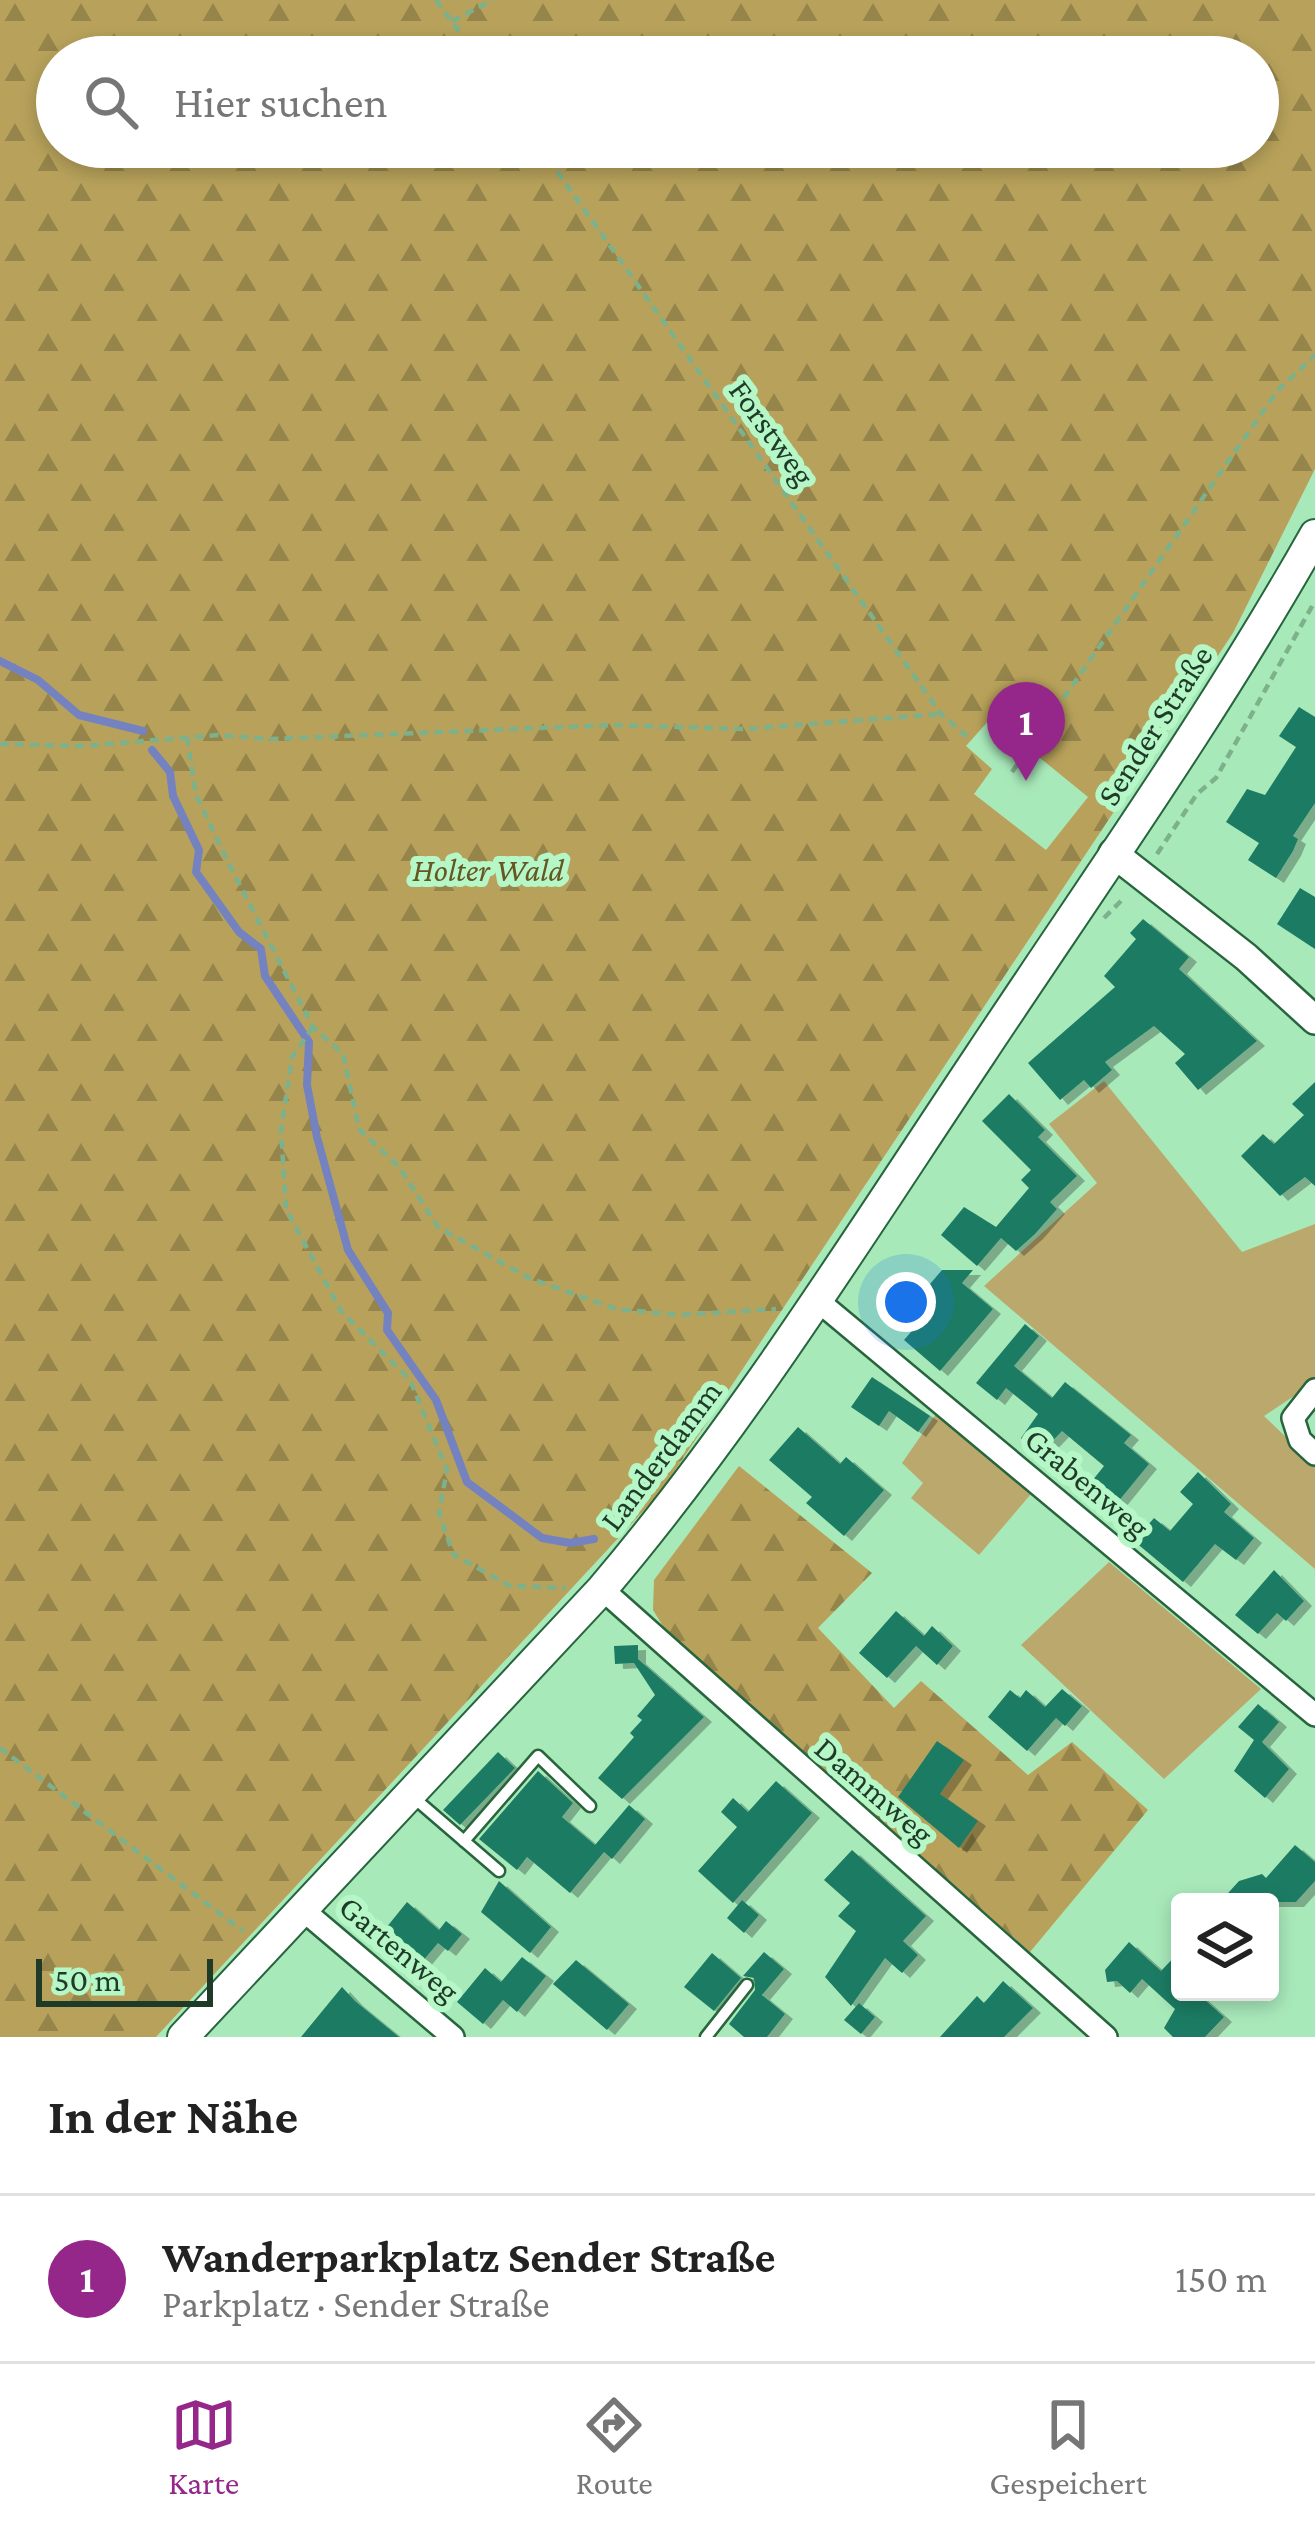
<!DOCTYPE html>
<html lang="de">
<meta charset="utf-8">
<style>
:root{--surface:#fff;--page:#f2f2f2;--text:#222;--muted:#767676;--line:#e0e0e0;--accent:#942789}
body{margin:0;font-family:"Crimson Pro",serif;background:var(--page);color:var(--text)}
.controls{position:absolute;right:36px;bottom:36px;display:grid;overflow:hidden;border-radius:12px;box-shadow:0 6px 18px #0003}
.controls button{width:108px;height:108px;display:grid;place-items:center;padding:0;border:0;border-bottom:3px solid var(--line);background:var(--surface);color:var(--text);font:60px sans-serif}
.scale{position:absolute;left:36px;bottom:30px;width:177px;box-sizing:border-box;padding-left:12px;border:6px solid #1f3a27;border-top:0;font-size:33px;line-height:42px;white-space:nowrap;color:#1f3a27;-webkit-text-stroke:9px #b5f7c7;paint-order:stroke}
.you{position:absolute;left:906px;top:1302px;width:42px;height:42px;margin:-30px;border:9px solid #fff;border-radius:50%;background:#1a73e8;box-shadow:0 0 0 18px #1a73e833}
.badge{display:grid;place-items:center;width:78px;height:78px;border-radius:50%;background:var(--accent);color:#fff;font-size:39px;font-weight:700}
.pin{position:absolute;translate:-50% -99px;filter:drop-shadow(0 3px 6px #0008)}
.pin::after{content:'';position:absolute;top:63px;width:42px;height:36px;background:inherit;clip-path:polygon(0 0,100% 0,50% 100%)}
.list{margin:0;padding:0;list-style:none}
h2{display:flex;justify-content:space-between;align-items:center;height:156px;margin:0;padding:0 48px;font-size:51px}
h2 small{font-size:39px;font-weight:400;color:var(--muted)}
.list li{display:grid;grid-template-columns:78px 1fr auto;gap:36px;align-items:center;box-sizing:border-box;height:168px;padding:0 48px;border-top:3px solid var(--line)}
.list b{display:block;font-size:45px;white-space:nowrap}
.list p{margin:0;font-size:39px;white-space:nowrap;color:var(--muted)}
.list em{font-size:39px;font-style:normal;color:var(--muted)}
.icon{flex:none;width:66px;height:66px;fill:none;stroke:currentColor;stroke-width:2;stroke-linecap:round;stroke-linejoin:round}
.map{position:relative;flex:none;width:1315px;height:2037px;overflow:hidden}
.search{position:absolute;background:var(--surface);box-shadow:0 6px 18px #0003;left:36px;right:36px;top:36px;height:132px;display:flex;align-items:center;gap:30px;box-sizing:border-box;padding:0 42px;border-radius:66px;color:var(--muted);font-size:45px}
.sheet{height:324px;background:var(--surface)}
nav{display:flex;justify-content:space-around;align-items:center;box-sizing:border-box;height:168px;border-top:3px solid var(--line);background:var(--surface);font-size:33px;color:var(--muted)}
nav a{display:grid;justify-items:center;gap:6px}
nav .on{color:var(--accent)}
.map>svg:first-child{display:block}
.green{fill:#bba86c}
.forest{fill:url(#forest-firs);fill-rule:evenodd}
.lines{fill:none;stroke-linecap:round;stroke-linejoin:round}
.stream{stroke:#7483c0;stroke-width:8}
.building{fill:#1c7b64;filter:url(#shadow)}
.service-casing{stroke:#27653d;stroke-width:15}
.minor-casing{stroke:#27653d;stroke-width:26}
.tertiary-casing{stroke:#27653d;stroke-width:32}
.secondary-casing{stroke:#27653d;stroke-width:34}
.path{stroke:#7cb18b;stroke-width:4.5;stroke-dasharray:9 6;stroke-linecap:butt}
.service{stroke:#fff;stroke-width:10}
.minor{stroke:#fff;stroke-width:21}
.tertiary{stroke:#fff;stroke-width:27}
.secondary{stroke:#fff;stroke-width:30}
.labels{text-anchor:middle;stroke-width:12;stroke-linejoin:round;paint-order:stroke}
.street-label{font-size:33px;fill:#1f3a27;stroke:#b5f7c7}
.park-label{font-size:33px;font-style:italic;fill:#665621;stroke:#b5f7c7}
</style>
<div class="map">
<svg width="1315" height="2037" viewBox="0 0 1315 2037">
<defs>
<pattern id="forest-firs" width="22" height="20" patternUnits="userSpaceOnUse" patternTransform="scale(3)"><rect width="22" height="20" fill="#b8a25b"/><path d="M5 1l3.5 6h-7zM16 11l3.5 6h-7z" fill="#95854b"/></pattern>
<filter id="shadow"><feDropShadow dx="8" dy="5" stdDeviation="0" flood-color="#0004"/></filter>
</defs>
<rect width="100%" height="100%" fill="#a8e9ba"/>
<g class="green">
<path d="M1104 1081 1242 1252 1315 1224V1382L1264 1416 1315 1465V1569L984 1286 1097 1183 1049 1124Z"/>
<path d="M936 1414 1031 1494 979 1555 911 1498 923 1483 902 1463Z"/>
<path d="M1109 1562 1261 1689 1164 1779 1021 1645Z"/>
</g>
<g class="forest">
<path d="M0 0H1315V469L1233 633 660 1493 156 2037H0ZM57 57H1258V147H57ZM991 718 1088 797 1046 850 974 794 992 769 966 746Z"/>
<path d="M739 1466 872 1573 818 1628 894 1708 921 1681 1028 1775 1072 1742 1148 1810 1030 1952 669 1636 653 1610 654 1580Z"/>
</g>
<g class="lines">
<g class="stream">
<path d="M0 661 38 680 79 715 143 731"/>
<path d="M152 750 170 772 173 796 199 850 196 872 239 932 261 949 265 976 309 1042 307 1085 317 1137 348 1250 388 1313 387 1330 436 1400 467 1482 542 1538 570 1543 594 1539"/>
</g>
</g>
<g class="building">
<path d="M1299 707 1315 717V803L1293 836 1298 839 1293 851 1276 878 1248 860 1259 843 1226 822 1247 789 1265 795 1296 747 1279 736Z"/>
<path d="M1300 888 1315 897V949L1277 924Z"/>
<path d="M1143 919 1189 957 1179 969 1257 1041 1198 1090 1175 1063 1185 1054 1154 1026 1105 1062 1112 1070 1091 1088 1084 1080 1060 1100 1028 1063 1115 987 1104 976 1136 939 1130 933Z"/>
<path d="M1315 1082V1186L1305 1177 1280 1196 1241 1156 1263 1134 1274 1144 1304 1115 1292 1104Z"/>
<path d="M1009 1094 1045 1130 1038 1137 1077 1176 1050 1202 1057 1209 1035 1234 1016 1251 1001 1238 977 1266 941 1235 964 1207 996 1227 1029 1188 1021 1180 1031 1170 982 1121Z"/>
<path d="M942 1270H973L962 1283 993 1309 940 1371 904 1340 930 1310V1284Z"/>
<path d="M1025 1324 1039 1336 1014 1366 1052 1398 1065 1382 1131 1435 1124 1443 1149 1464 1113 1508 1088 1486 1104 1466 1062 1431 1040 1454 1021 1438 1038 1414 1006 1388 997 1400 976 1383Z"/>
<path d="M872 1377 930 1416 918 1432 889 1411 879 1426 851 1407Z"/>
<path d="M798 1427 840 1464 846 1457 884 1490 844 1536 806 1503 812 1497 769 1460Z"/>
<path d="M1198 1472 1231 1504 1224 1512 1254 1538 1236 1560 1215 1544 1183 1582 1134 1541 1154 1518 1170 1531 1193 1504 1180 1492Z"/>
<path d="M1274 1570 1304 1601 1286 1621 1277 1613 1258 1634 1235 1615Z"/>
<path d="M896 1611 924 1636 932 1626 953 1646 937 1665 916 1646 887 1678 859 1653Z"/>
<path d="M638 1645V1659L704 1717 622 1799 598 1778 634 1737 630 1733 642 1720 637 1716 655 1695 634 1663 615 1664 614 1646Z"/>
<path d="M1062 1689 1082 1706 1065 1726 1056 1718 1027 1751 988 1717 1010 1690 1020 1698 1026 1690 1045 1707Z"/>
<path d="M1258 1704 1279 1722 1262 1742 1289 1769 1265 1798 1234 1771 1254 1740 1238 1727Z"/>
<path d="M937 1741 964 1760 940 1794 978 1821 959 1848 898 1797Z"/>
<path d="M498 1752 515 1768 460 1825 443 1810Z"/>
<path d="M538 1771 573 1803 562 1817 595 1845 629 1805 645 1819 612 1859 604 1852 570 1893 527 1857 517 1870 479 1839Z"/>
<path d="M776 1781 812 1813 733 1903 698 1871 737 1827 721 1812 733 1798 748 1812Z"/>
<path d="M1295 1845 1315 1862V1881L1296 1902H1220L1239 1881 1262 1874 1266 1878Z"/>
<path d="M852 1850 926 1916 903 1941 918 1955 902 1973 885 1958 851 2006 825 1977 856 1931 838 1916 850 1903 824 1880Z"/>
<path d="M499 1881 551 1927 530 1953 481 1912Z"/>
<path d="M742 1900 759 1915 744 1933 727 1918Z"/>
<path d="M407 1902 439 1930 446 1921 462 1934 448 1951 438 1943 411 1975 373 1944Z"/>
<path d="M1129 1942 1161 1971 1180 1951V1992H1196L1224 2017 1205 2037H1173L1164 2028 1175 2009 1142 1979 1130 1993 1117 1981 1107 1982 1105 1970Z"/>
<path d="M764 1952 784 1969 762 1995 785 2014 767 2037H744L729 2024 755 1990 754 1978 743 1976Z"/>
<path d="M712 1953 741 1978 714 2011 684 1987Z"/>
<path d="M522 1957 546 1976 517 2012 503 2000 483 2024 457 2002 485 1968 501 1982Z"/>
<path d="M576 1960 629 2004 607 2030 553 1984Z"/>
<path d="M1003 1981 1033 2008 1004 2037H940L977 1996 984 2003Z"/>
<path d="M342 1987 355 2001 399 2037H301Z"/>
<path d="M859 2003 875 2017 861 2034 844 2020Z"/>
</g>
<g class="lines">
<defs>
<g id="service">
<path d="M413 1797 499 1871"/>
<path d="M464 1841 538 1756 590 1806"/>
<path d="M706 2037 747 1985"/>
</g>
<g id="minor">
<path d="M817 1300 1315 1715"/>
<path d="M1315 1390 1293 1418 1300 1440 1315 1454"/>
<path d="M602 1589 1106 2037"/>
<path d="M303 1910 453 2037"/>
</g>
<path id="tertiary" d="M1113 853 1246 957 1315 1020"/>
<path id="secondary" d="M183 2037 602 1589C743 1423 859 1236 980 1055 1094 883 1214 714 1315 535"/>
</defs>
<use href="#service" class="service-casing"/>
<use href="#minor" class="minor-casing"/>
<use href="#tertiary" class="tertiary-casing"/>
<use href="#secondary" class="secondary-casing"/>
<g class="path">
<path d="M436 0 478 57"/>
<path d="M452 21 493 0"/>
<path d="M540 147 941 714 971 740"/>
<path d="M187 737 196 795 228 862 313 1027 343 1054 359 1129 400 1168 438 1227 529 1278 616 1309 679 1315 776 1309"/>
<path d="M0 744 84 746 218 735 271 739 612 725 745 729 941 714"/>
<path d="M1012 772 1278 390 1315 355"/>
<path d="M1157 854 1197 794 1216 778 1315 601"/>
<path d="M1104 918 1125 897"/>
<path d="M313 1027 292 1057 281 1130 286 1209 341 1311 410 1380 447 1470 439 1512 453 1554 510 1586 566 1588"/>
<path d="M0 1748 243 1931"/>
</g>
<use href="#service" class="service"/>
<use href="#minor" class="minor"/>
<use href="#tertiary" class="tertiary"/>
<use href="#secondary" class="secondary"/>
</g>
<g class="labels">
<g class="street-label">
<text transform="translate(773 432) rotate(54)" y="12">Forstweg</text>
<text transform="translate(1154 725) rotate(-57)" y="12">Sender Straße</text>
<text transform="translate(660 1455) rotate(-53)" y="12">Landerdamm</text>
<text transform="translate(1088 1482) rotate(40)" y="12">Grabenweg</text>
<text transform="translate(875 1790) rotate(41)" y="12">Dammweg</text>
<text transform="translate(400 1948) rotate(40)" y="12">Gartenweg</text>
</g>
<g class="park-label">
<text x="488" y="881">Holter Wald</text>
</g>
</g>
</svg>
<div class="controls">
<button><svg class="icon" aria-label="layers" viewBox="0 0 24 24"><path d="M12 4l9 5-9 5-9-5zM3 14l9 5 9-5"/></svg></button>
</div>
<div class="scale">50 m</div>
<div class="you"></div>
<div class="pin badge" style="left:1026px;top:781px">1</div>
<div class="search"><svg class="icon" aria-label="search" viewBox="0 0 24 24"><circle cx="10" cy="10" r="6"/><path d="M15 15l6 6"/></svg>Hier suchen</div>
</div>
<section class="sheet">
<h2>In der Nähe<small></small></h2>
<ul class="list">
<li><span class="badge">1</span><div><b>Wanderparkplatz Sender Straße</b><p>Parkplatz · Sender Straße</p></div><em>150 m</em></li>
</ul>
</section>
<nav>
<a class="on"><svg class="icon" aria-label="map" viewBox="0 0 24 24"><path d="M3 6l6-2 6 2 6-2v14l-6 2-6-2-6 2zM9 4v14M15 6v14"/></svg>Karte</a>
<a><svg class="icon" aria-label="directions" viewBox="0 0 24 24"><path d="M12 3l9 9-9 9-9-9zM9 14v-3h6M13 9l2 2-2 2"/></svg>Route</a>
<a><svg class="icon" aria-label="saved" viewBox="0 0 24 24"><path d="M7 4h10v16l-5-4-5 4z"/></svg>Gespeichert</a>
</nav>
